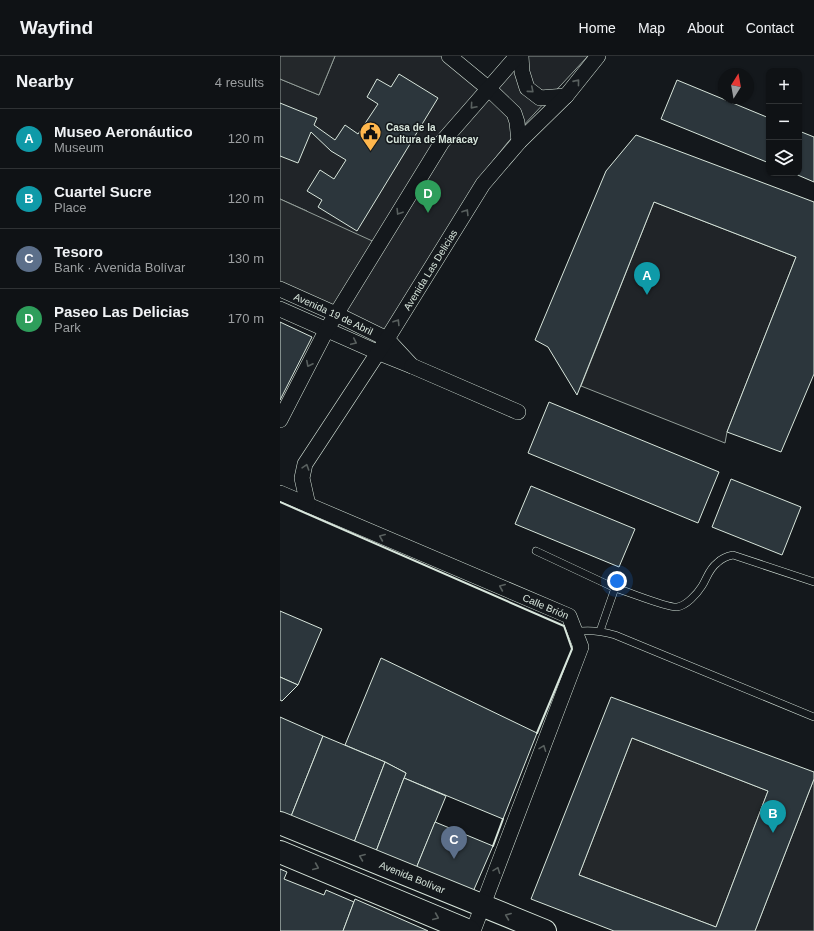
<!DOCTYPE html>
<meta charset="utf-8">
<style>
:root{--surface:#0f1215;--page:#181b1e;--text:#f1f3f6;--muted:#9b9ea0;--line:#2f3234;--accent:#0f766e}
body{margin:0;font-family:Helvetica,sans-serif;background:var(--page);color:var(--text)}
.controls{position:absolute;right:12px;top:12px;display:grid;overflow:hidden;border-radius:8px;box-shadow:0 1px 3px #0004}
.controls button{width:36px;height:36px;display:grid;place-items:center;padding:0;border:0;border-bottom:1px solid var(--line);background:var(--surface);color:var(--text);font:20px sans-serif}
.compass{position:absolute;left:438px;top:12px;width:36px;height:36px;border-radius:50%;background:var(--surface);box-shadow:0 1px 3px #0004;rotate:11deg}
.you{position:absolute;left:337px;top:525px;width:14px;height:14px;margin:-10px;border:3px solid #fff;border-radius:50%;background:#1a73e8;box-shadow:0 0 0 6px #1a73e833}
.badge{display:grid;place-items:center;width:26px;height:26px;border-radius:50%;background:var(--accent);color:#fff;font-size:13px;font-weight:700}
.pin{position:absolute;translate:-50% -33px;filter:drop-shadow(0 1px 2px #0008)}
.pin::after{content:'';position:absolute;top:21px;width:14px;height:12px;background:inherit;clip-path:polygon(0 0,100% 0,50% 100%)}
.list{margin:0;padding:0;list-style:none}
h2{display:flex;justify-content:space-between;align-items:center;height:52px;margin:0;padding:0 16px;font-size:17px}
h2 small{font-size:13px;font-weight:400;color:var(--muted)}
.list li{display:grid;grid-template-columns:26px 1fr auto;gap:12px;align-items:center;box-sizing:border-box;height:60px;padding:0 16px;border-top:1px solid var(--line)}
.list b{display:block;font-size:15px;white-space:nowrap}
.list p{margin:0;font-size:13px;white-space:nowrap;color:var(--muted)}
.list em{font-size:13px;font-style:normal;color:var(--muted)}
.icon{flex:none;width:22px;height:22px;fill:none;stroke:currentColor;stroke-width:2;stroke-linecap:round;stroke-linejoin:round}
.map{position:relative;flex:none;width:534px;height:875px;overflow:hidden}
header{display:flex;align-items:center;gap:24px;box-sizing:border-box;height:56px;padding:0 20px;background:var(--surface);border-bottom:1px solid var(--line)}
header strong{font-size:19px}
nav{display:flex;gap:22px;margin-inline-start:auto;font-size:14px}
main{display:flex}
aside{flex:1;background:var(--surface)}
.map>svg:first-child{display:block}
.green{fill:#202428;stroke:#939e99}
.parking{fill:#24282b;stroke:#939e99}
.building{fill:#2c363c;stroke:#d8e6dc;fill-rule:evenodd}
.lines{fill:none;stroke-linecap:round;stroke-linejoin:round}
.service-casing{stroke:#d8e6dc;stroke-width:8}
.minor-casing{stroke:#d8e6dc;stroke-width:16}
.primary-casing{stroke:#d8e6dc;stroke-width:24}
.service{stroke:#14181c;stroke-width:7}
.minor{stroke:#14181c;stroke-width:15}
.primary{stroke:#14181c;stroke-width:22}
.wall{stroke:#d8e6dc;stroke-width:2}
.oneway{stroke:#59605f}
.labels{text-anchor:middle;stroke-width:3;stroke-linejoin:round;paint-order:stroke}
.poi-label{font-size:10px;font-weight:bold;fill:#d8e6dc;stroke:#14181c;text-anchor:start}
.street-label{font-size:10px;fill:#d8e6dc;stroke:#14181c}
</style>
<header>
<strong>Wayfind</strong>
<nav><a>Home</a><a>Map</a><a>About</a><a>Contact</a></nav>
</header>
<main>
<aside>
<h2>Nearby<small>4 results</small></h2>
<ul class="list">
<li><span class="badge" style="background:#0f9aa8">A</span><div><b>Museo Aeronáutico</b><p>Museum</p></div><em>120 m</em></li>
<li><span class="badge" style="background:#0f9aa8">B</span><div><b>Cuartel Sucre</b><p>Place</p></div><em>120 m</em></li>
<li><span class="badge" style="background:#5c6f8a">C</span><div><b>Tesoro</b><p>Bank · Avenida Bolívar</p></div><em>130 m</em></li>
<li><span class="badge" style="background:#2e9e5b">D</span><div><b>Paseo Las Delicias</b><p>Park</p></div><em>170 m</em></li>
</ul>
</aside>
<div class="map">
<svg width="534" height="875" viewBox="0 0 534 875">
<rect width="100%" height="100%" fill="#14181c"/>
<g class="green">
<path d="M55 0H172L208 27 234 0H308L228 86 197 125 104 282 56 258 27 155 0 143V23L39 39Z"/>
<path d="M374 146 516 201 447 376 445 387 301 330Z"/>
<path d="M534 723V875H475Z"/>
</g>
<g class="parking">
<path d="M0 0H55L39 39 0 23Z"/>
<path d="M0 143 99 188 56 258 0 233Z"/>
<path d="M352 682 488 735 436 871 299 819Z"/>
</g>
<g class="building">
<path d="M119 18 158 42 77 175 38 151 42 144 27 135 40 114 54 123 66 104 51 95 31 76 18 107 0 100V47L37 62 34 69 55 84 65 69 78 78 98 48 87 41 97 23 111 31Z"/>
<path d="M397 24 489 62V107L381 63Z"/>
<path d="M519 75 534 81V126L513 117H519Z"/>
<path d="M356 79 534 146V318L501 396 447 376 516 201 374 146 297 339 268 291 255 284 326 115Z"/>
<path d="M0 266 32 281 0 344Z"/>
<path d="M269 346 439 416 418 467 248 397Z"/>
<path d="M451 423 521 451 502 499 432 471Z"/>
<path d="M251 430 355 473 339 511 235 468Z"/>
<path d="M0 555 42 573 18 629 0 621Z"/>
<path d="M101 602 257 677 223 763 124 722 126 717 105 706 65 689Z"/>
<path d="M0 621 18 629 2 645 0 644Z"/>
<path d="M331 641 534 716V723L475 875H334L251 843ZM352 682 488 735 436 871 299 819Z"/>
<path d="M0 661 43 680 10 763 0 759Z"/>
<path d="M43 680 105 706 73 789 10 763Z"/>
<path d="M105 706 126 717 95 798 73 789Z"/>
<path d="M124 722 166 740 135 815 95 798Z"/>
<path d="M155 766 213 790 192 838 135 815Z"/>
<path d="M0 813 7 816 4 823 44 839 46 834 74 846 63 875H0Z"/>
<path d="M75 843 146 874 148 875H63Z"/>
</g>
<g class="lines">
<defs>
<g id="service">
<path d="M256 495 335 532 320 575"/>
<path d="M335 532C347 535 387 552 397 551 406 550 417 538 422 530 427 522 429 513 437 507 442 502 447 500 453 499L534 526"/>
<path d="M295 576C309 573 321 575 335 579L534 661"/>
</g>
<g id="minor">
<path d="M169 0 209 33 234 57 237 66 239 86"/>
<path d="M241 0 242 16 247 32 260 42 286 40"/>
<path id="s1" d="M0 233 56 258 107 283 132 310 97 296 0 253"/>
<path d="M132 310 238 356"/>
<path d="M0 364 47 273 162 86 237 0"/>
<path id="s2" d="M0 437 289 560 301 591 193 875"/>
<path id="s3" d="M28 449 22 422 25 408 107 283 203 128 239 86 286 40 318 0"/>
</g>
<g id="primary">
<path id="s4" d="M0 767 265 875"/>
<path d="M0 796 189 875"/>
</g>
</defs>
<use href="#service" class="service-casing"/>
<use href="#minor" class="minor-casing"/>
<use href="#primary" class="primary-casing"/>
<use href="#service" class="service"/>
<use href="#minor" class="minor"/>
<use href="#primary" class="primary"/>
<g class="wall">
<path d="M0 446 284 570 292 593 257 677"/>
<path d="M213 790 223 763"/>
</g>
</g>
<defs><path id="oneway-chevron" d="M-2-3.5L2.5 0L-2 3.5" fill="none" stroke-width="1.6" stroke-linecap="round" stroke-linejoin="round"/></defs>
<g class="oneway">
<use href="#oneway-chevron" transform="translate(297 26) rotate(-51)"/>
<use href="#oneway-chevron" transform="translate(251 34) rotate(41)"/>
<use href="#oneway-chevron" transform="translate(193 50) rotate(131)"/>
<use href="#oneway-chevron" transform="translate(119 156) rotate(122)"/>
<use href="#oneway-chevron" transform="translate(186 156) rotate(-58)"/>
<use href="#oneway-chevron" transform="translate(117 266) rotate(-58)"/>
<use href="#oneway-chevron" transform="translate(74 286) rotate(25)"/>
<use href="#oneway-chevron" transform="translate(29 308) rotate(117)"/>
<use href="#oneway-chevron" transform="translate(26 411) rotate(-72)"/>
<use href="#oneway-chevron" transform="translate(102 481) rotate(-157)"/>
<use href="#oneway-chevron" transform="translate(222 531) rotate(-157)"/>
<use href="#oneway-chevron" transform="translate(263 692) rotate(-69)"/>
<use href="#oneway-chevron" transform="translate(82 801) rotate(-158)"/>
<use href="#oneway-chevron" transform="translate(36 811) rotate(23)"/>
<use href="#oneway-chevron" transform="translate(217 814) rotate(-69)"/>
<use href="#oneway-chevron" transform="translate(228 860) rotate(-158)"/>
<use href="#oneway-chevron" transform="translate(156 861) rotate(23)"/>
</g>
<defs>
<symbol id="civic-pin" viewBox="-11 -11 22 30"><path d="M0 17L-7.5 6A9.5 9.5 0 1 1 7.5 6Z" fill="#ffb74d" stroke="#14181c"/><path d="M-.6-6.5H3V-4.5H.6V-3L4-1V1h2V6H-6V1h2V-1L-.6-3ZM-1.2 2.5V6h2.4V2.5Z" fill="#111"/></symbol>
</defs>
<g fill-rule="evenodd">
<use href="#civic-pin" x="78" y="64" width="25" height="34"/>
</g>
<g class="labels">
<g class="poi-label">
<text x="106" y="75">Casa de la<tspan x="106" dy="12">Cultura de Maracay</tspan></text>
</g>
<g class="street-label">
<text dy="4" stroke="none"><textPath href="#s3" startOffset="273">Avenida Las Delicias</textPath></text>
<text dy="4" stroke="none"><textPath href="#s1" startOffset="59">Avenida 19 de Abril</textPath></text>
<text dy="4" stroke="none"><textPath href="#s2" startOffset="289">Calle Brión</textPath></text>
<text dy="4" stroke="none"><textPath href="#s4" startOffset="143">Avenida Bolívar</textPath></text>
</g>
</g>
</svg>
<div class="controls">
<button>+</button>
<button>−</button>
<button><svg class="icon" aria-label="layers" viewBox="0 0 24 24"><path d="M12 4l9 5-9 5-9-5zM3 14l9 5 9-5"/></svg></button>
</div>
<svg class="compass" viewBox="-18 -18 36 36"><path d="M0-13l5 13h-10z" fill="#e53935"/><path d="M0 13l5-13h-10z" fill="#9b9ea0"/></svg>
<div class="you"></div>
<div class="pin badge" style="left:367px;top:239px;background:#0f9aa8">A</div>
<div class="pin badge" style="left:493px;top:777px;background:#0f9aa8">B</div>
<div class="pin badge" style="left:174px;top:803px;background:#5c6f8a">C</div>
<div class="pin badge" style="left:148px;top:157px;background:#2e9e5b">D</div>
</div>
</main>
